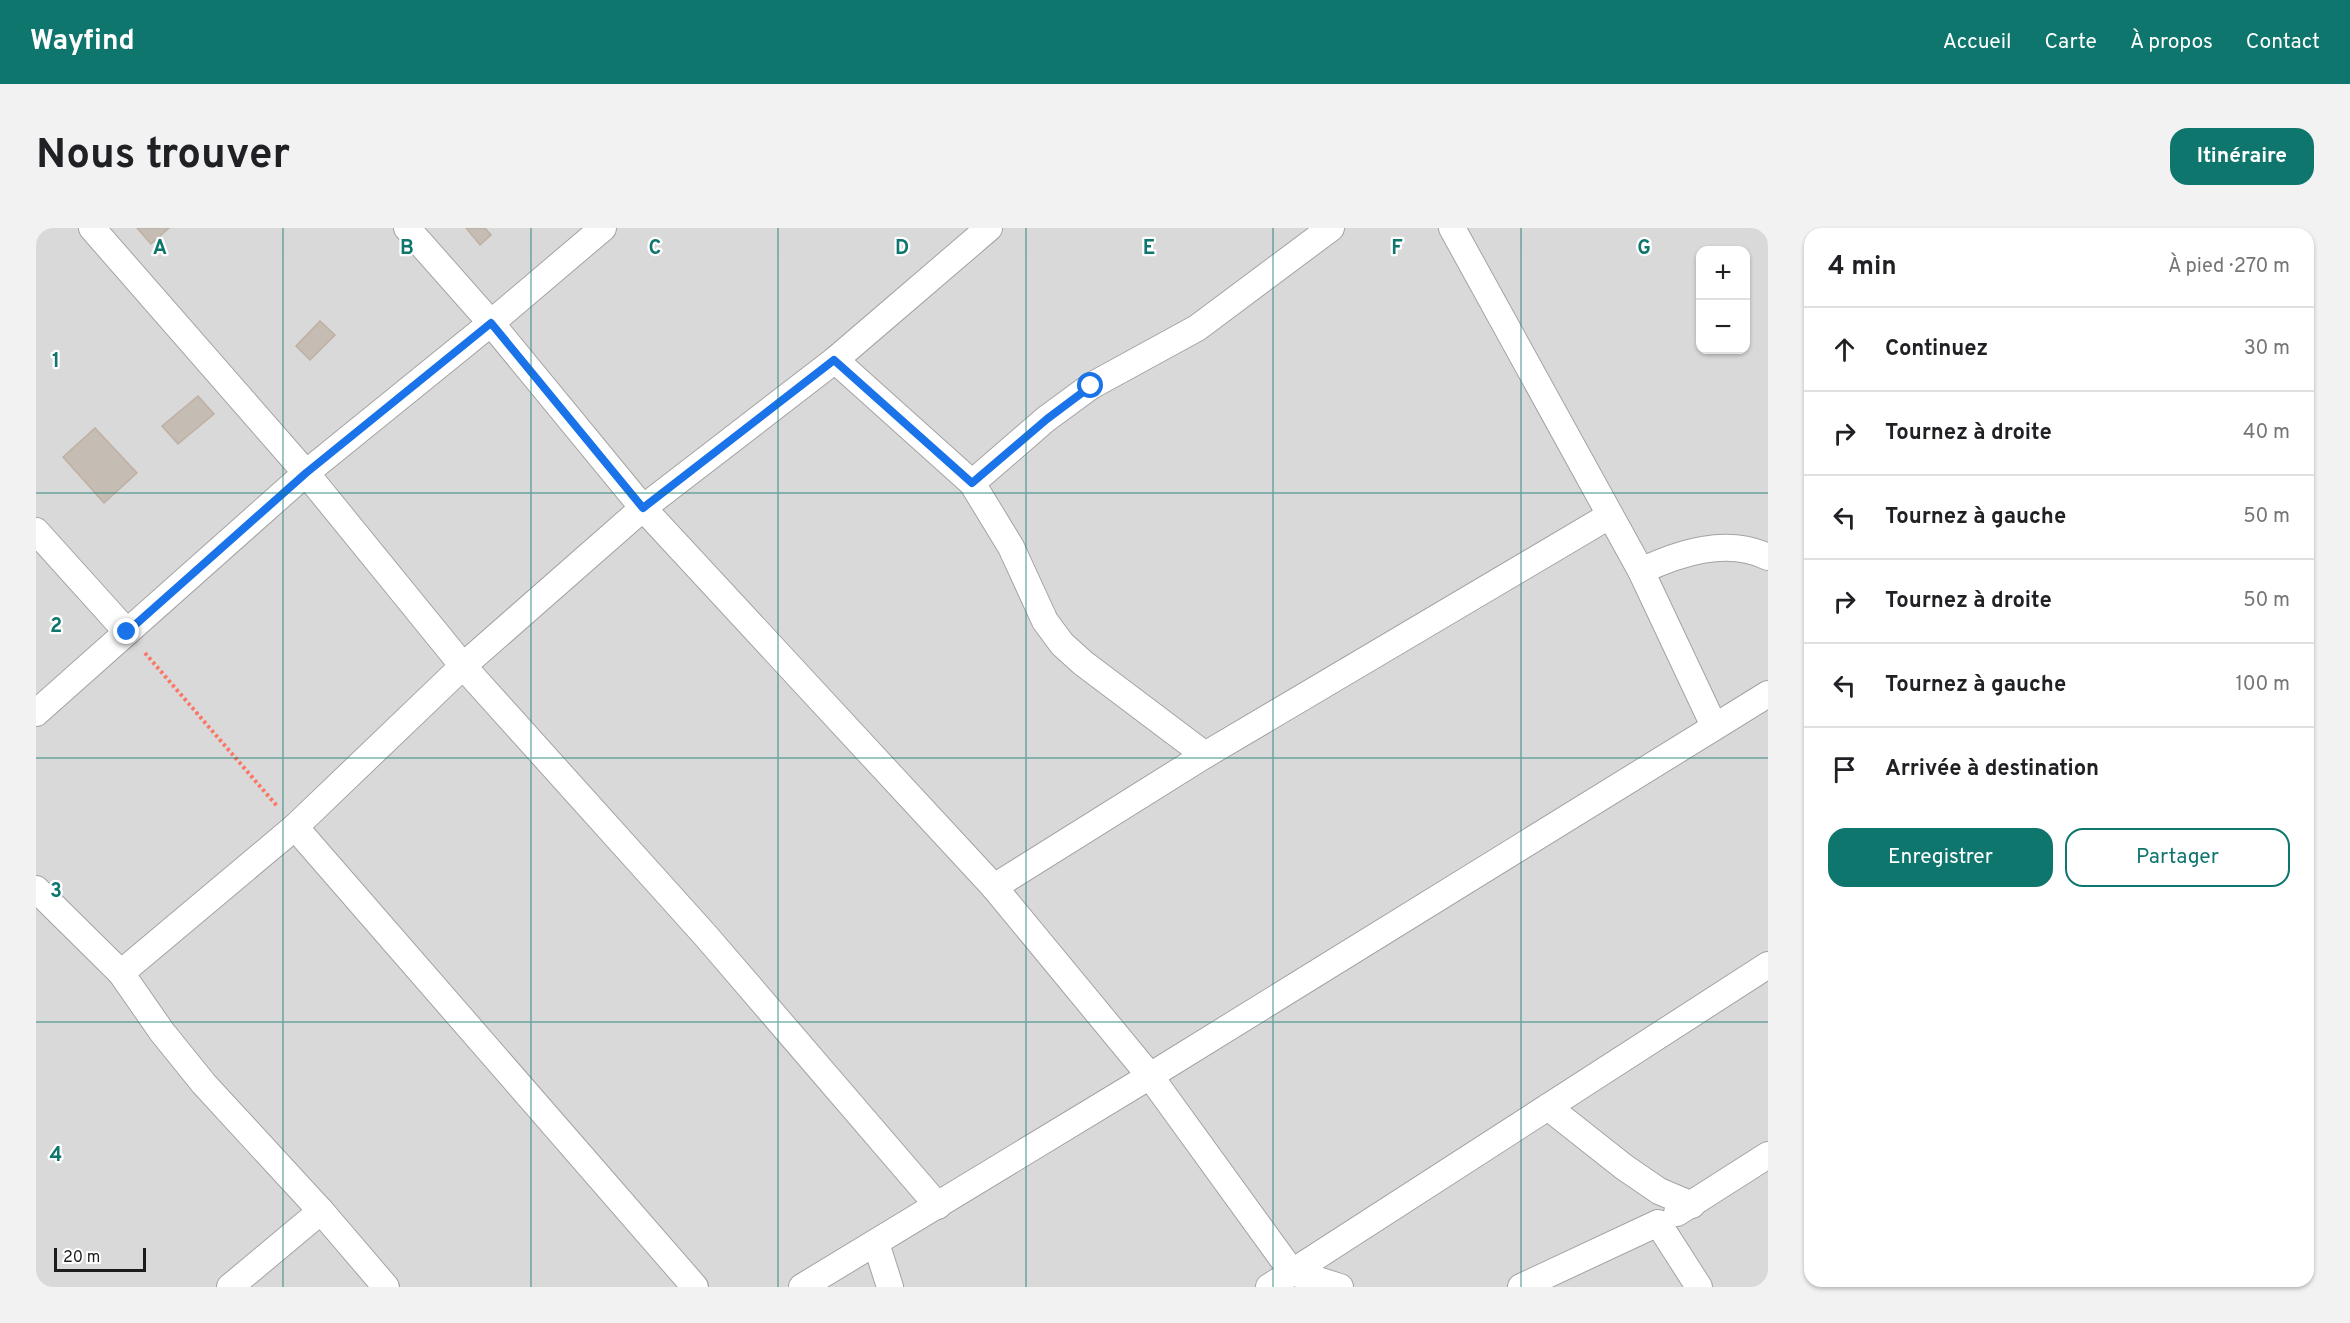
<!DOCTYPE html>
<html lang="fr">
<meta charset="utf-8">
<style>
:root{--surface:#fff;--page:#f2f2f2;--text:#202124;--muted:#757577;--line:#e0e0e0;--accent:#0f766e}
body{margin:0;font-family:Overpass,sans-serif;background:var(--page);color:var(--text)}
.controls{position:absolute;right:18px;top:18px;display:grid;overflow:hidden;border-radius:12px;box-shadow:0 2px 4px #0004}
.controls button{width:54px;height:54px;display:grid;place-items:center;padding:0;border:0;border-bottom:2px solid var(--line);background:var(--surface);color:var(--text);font:30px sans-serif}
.scale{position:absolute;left:18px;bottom:15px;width:92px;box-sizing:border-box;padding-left:6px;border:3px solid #1c1c1c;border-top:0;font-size:16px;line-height:21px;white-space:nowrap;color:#1c1c1c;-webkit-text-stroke:4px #fff;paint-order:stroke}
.stop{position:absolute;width:18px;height:18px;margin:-14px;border:4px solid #1a73e8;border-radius:50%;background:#fff}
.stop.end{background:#1a73e8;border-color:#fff;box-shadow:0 2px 6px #0008}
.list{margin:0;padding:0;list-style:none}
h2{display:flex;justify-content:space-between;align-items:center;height:78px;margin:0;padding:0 24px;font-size:26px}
h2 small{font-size:20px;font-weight:400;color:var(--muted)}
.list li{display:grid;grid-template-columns:39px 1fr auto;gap:18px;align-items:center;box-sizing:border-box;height:84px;padding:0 24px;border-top:2px solid var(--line)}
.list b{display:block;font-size:22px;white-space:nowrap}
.list em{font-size:20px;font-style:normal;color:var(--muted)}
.actions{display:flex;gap:12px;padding:18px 24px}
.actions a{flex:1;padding:14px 0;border:2px solid var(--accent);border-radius:18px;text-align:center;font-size:21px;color:var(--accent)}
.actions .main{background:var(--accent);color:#fff}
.icon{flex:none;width:33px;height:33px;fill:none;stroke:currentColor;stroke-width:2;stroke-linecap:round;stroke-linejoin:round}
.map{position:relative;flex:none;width:1732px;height:1059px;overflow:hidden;border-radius:18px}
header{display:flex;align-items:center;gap:36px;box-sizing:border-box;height:84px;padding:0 30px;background:var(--accent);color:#fff}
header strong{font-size:28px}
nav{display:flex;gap:33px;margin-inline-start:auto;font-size:21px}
.intro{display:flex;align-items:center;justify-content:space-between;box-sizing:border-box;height:144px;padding:0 36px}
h1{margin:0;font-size:42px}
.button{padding:15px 27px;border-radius:18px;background:var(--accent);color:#fff;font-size:21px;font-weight:700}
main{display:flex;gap:36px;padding:0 36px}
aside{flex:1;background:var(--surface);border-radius:18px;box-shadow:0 2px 4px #0004}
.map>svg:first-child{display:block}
.residential{fill:#dad9d9;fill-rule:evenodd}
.building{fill:#c5bcb4;stroke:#bfb0a3;stroke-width:1.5}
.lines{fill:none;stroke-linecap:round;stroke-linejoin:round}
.minor-casing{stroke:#a3a3a3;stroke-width:28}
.path{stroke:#fb7665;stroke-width:4;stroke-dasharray:3 3;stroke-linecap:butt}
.minor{stroke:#fff;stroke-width:26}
.route{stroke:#1a73e8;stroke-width:8}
.grid{fill:none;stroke:#0f766e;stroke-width:1.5;stroke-opacity:0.55}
.grid-label{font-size:20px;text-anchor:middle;font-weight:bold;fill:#0f766e;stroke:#fff;stroke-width:4.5;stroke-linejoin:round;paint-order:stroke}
</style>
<header>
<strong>Wayfind</strong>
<nav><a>Accueil</a><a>Carte</a><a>À propos</a><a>Contact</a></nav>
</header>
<div class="intro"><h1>Nous trouver</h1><a class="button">Itinéraire</a></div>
<main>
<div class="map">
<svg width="1732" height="1059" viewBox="0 0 1732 1059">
<rect width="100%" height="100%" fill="#ede9e1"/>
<path class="residential" d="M0 0H1732V1059H0ZM1664 22H1710V122H1664Z"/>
<g class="building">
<path d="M101 0H133L115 16Z"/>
<path d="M430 0H449L455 7 444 17Z"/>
<path d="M284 93 299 107 274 132 260 118Z"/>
<path d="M162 168 178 186 142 216 126 198Z"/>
<path d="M59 200 101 245 68 275 27 229Z"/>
</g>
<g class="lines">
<defs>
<g id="minor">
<path d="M56 0 270 245 427 438 670 708 902 978"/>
<path d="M371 0 455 95 607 280 958 659 1114 848 1256 1044 1304 1059"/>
<path d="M1416 0 1605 343 1678 498"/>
<path d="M799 132 936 255 975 319 1009 393 1026 416 1047 435 1169 527"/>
<path d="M936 255 1010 191 1055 158 1161 100 1295 0"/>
<path d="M0 303 91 404"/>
<path d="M1605 343C1643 325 1691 309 1732 329"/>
<path d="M0 485 270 245 455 95 567 0"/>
<path d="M259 599 659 1059"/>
<path d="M958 659 1169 527 1573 288"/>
<path d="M0 661 85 745 126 804 168 856 285 983 350 1059"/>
<path d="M85 745 259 599 427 438 607 280 799 132 953 0"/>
<path d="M1512 879 1588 939 1623 963 1656 977"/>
<path d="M1641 985 1732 927"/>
<path d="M840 1015 854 1059"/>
<path d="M194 1059 285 983"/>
<path d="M766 1059 1114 848 1732 466"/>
<path d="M1233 1059 1732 737"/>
<path d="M1485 1059 1622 995 1663 1059"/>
</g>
</defs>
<use href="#minor" class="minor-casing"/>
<path class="path" d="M109 425 241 578"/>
<use href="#minor" class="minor"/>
</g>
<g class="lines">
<path class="route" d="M91 404 270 245 455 95 607 280 798 132 936 255 1011 191 1055 158"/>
</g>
<path class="grid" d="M247 0V1059M495 0V1059M742 0V1059M990 0V1059M1237 0V1059M1485 0V1059M0 265H1732M0 530H1732M0 794H1732"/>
<g class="grid-label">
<text x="124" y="26">A</text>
<text x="371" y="26">B</text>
<text x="619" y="26">C</text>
<text x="866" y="26">D</text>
<text x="1113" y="26">E</text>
<text x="1361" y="26">F</text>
<text x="1608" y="26">G</text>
<text x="20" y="139">1</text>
<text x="20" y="404">2</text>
<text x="20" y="669">3</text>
<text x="20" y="933">4</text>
</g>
</svg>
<div class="controls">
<button>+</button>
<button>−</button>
</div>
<div class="scale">20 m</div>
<div class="stop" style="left:1055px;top:158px"></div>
<div class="stop end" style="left:91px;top:404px"></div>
</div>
<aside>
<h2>4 min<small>À pied · 270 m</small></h2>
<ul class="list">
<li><svg class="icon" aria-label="ahead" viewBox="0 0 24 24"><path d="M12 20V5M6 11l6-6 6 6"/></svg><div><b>Continuez</b></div><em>30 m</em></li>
<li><svg class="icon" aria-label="right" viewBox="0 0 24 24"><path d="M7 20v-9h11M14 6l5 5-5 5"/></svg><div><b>Tournez à droite</b></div><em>40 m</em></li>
<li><svg class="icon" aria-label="left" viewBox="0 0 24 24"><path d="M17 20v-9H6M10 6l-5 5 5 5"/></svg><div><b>Tournez à gauche</b></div><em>50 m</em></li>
<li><svg class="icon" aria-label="right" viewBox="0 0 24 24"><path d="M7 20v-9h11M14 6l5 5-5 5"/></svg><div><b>Tournez à droite</b></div><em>50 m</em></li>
<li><svg class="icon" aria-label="left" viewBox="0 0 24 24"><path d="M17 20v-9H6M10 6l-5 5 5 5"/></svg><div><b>Tournez à gauche</b></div><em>100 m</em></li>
<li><svg class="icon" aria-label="arrive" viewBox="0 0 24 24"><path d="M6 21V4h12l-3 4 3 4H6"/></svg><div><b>Arrivée à destination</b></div></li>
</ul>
<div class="actions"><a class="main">Enregistrer</a><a>Partager</a></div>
</aside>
</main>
